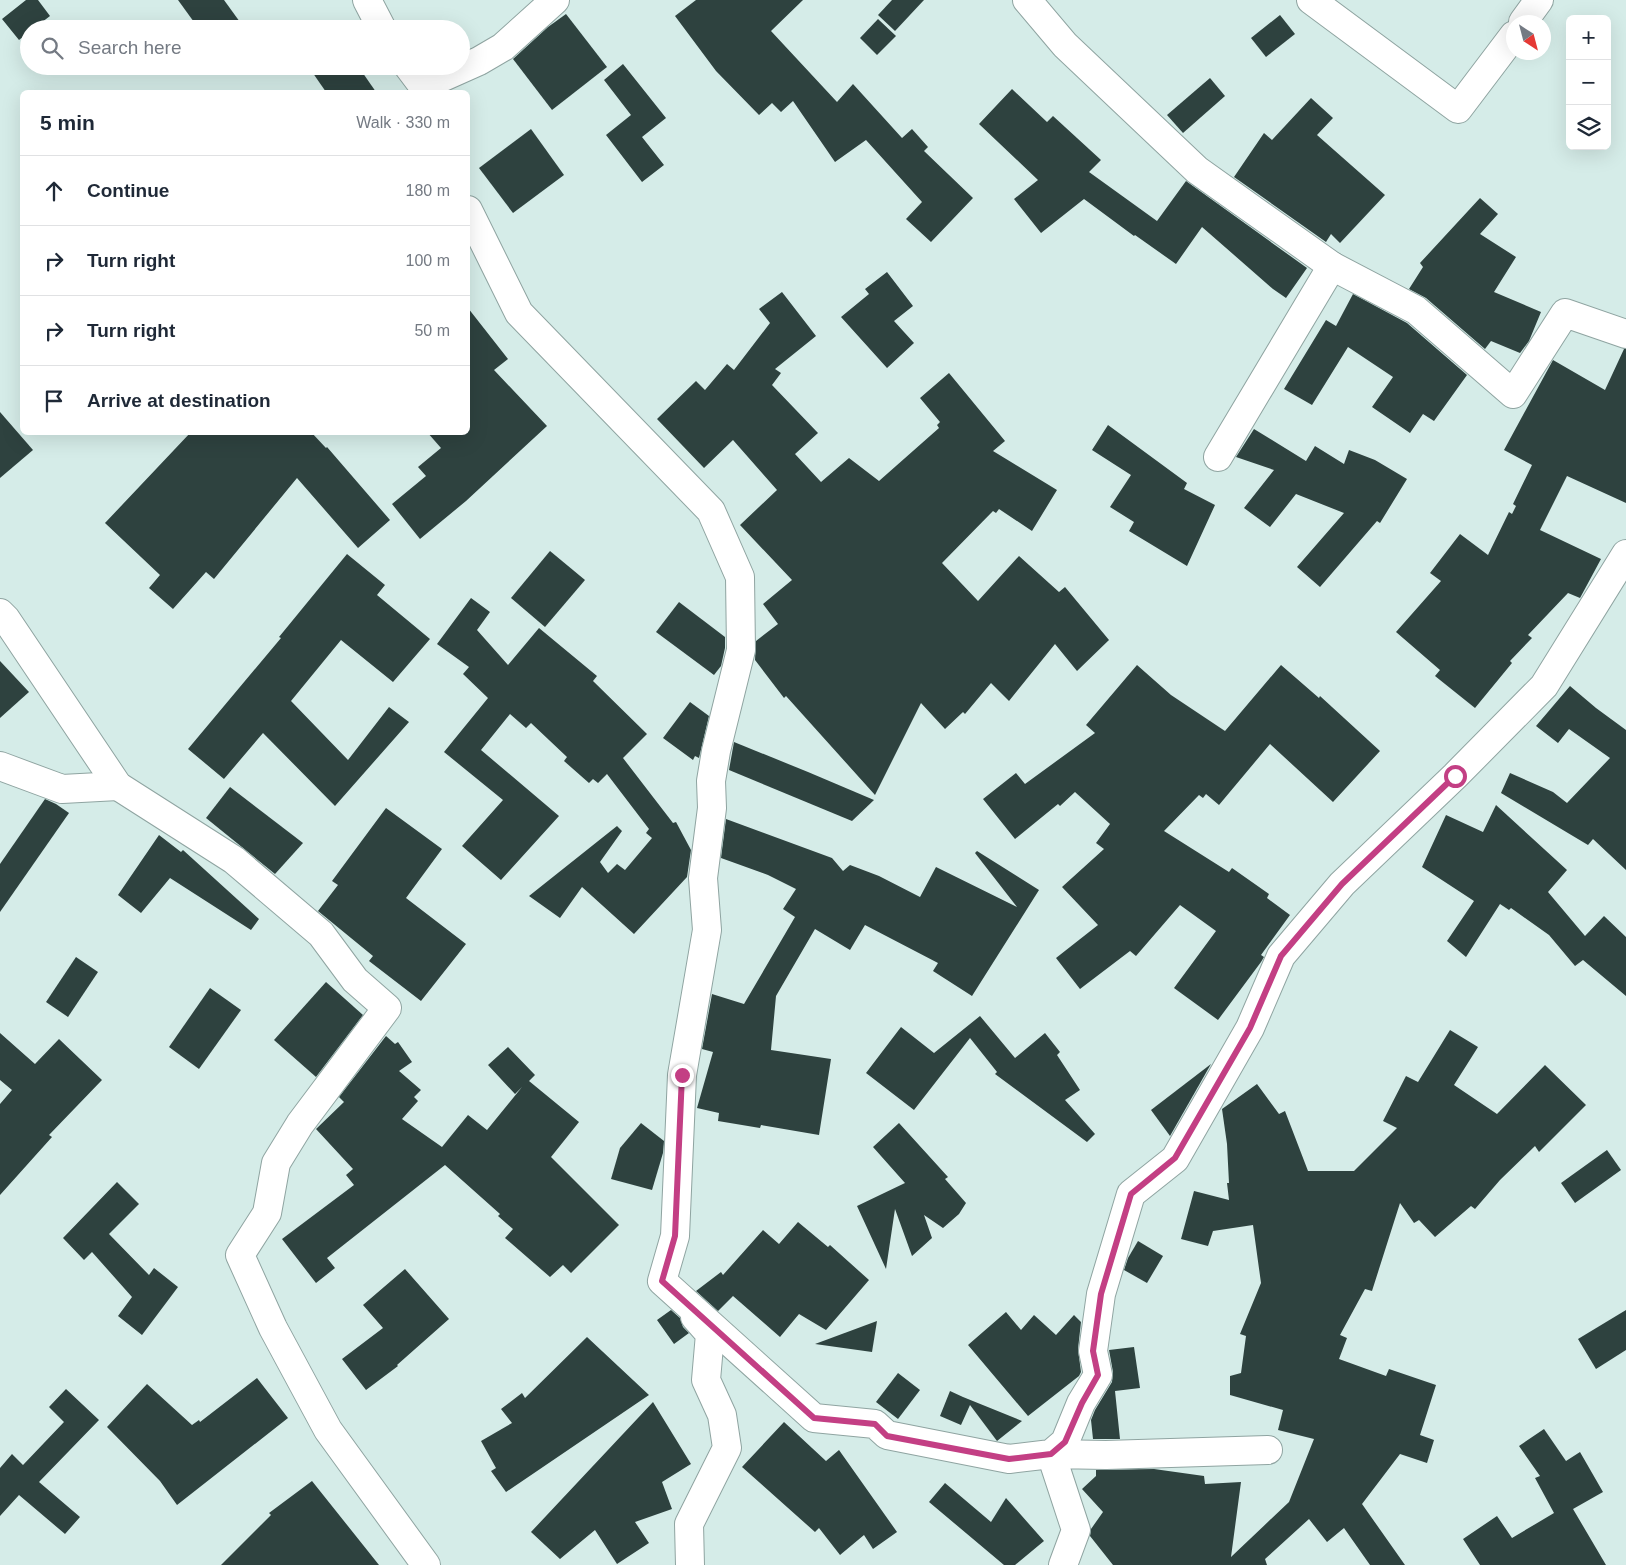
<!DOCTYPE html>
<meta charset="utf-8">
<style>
:root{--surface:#fff;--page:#f2f2f3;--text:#1f2937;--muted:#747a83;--line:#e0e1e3}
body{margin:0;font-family:Arial,sans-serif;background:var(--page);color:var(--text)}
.controls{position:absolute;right:15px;top:15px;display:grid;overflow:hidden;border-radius:8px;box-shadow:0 5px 20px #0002}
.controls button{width:45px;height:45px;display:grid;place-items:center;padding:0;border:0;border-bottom:1px solid var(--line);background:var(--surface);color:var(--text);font:25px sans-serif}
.compass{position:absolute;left:1506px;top:15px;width:45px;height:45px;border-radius:50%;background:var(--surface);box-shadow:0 5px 20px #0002;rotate:144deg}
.stop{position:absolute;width:15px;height:15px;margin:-11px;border:4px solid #c33f84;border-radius:50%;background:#fff}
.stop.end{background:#c33f84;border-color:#fff;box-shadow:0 1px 5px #0008}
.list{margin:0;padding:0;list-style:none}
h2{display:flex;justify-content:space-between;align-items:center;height:65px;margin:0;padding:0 20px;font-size:21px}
h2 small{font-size:16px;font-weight:400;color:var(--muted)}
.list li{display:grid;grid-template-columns:32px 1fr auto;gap:15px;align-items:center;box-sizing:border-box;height:70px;padding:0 20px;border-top:1px solid var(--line)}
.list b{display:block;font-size:19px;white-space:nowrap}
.list em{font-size:16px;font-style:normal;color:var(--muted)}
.icon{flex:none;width:28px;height:28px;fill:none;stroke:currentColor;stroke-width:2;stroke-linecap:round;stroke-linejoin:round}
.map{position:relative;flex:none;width:1626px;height:1565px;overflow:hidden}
.search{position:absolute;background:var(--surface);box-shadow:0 5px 20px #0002;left:20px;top:20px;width:450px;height:55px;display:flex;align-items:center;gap:12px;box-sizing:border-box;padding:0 18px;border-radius:28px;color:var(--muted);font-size:19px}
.panel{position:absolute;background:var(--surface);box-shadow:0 5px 20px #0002;left:20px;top:90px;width:450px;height:345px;border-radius:8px}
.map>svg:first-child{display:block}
.building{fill:#2e423f}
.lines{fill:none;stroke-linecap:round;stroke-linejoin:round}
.minor-casing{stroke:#8fa4a1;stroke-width:30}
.minor{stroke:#fff;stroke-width:28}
.route{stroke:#c33f84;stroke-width:6}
</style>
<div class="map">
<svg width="1626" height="1565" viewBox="0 0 1626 1565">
<rect width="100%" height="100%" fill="#d5ece8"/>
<g class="building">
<path d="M26 0H38L50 16 33 29H29V32L19 40 2 19Z"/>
<path d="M178 0H224L245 29H199Z"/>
<path d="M696 0H803L771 31 837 102 853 84 902 138 912 129 928 147 924 151 973 198 931 242 906 219 922 202 866 140 835 162 793 101 781 112 772 103 759 115 716 71 675 16Z"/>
<path d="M892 0H924L895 31 878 15Z"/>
<path d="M566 14 607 67 552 110 513 59 548 27Z"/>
<path d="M1280 15 1295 34 1266 57 1251 38Z"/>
<path d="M878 19 896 36 877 55 860 38Z"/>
<path d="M623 64 666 118 642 137 664 165 642 182 606 135 631 115 604 80Z"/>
<path d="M308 66H358L376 92H326Z"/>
<path d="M1210 78 1225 96 1183 133 1167 115Z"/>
<path d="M1012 89 1047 122 1053 116 1101 160 1089 172 1157 221 1186 181 1307 268 1286 298 1273 289 1202 227 1176 264 1135 235 1134 236 1084 199 1041 233 1014 199 1038 180 979 124Z"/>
<path d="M1311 98 1333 118 1317 135 1385 195 1340 243 1331 234 1326 242 1234 177 1264 133 1272 140Z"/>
<path d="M531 129 564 175 513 213 479 168Z"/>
<path d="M1480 198 1498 214 1480 234 1516 257 1494 292 1541 312 1529 341 1520 353 1491 341 1485 349 1426 298 1409 289 1423 267 1420 263Z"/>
<path d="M887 272 913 306 894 321 914 343 887 368 841 317 869 294 865 289Z"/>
<path d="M782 292 816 336 775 369 781 373 772 385 818 433 795 454 821 482 849 458 879 481 939 428 937 425 940 422 920 398 949 373 1005 441 993 451 1057 490 1032 531 999 509 996 513 993 511 942 563 978 601 1019 556 1059 592 1065 587 1109 640 1077 671 1055 644 1009 701 991 683 965 714 963 712 945 729 921 703 875 795 786 696 784 698 755 660 756 641 778 624 763 604 792 580 740 525 777 490 733 440 704 468 657 419 696 381 705 390 727 364 734 370 770 323 759 309Z"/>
<path d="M1353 294 1407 323 1467 375 1434 421 1423 414 1410 433 1372 407 1393 377 1348 347 1312 405 1284 389 1326 320 1336 326Z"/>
<path d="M468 308 508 359 494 370 547 426 466 501 420 539 392 504 426 476 418 467 441 448 427 432H468Z"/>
<path d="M1624 349H1626V503L1567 476 1540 530 1601 559 1580 598 1568 593 1528 635 1532 638 1510 661 1512 663 1475 708 1435 676 1440 670 1396 632 1441 581 1430 573 1460 534 1488 555 1509 512 1512 514 1516 506 1513 504 1532 465 1504 450 1553 360 1605 390Z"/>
<path d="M0 412 33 450 0 478Z"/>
<path d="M1108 425 1187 483 1184 489 1215 505 1187 566 1129 531 1134 522 1110 507 1131 475 1092 450Z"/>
<path d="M1254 429 1306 461 1315 446 1344 464 1349 450 1375 460 1407 479 1380 523 1377 521 1320 587 1297 567 1344 513 1296 494 1270 527 1244 508 1274 470 1236 457Z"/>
<path d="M191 432H311L326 448 327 447 390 520 358 548 297 478 214 579 206 572 173 609 149 588 160 575 105 523Z"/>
<path d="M550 551 585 580 545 627 511 598Z"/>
<path d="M347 554 385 585 377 595 430 639 393 682 341 640 291 701 348 760 389 707 409 722 335 806 263 733 224 779 188 749 281 638 279 637Z"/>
<path d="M471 598 490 612 477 630 508 665 539 628 597 676 593 681 647 734 623 758 673 823 676 822 691 850 687 877 634 934 582 887 560 918 529 896 617 826 622 831 600 862 608 873 617 864 625 870 652 838 646 833 649 829 607 774 598 783 593 779 589 783 564 761 567 757 531 723 526 728 510 714 481 750 559 816 501 880 462 846 503 800 444 752 488 698 463 674 469 667 437 644Z"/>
<path d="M679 602 725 637V648L721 666 714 675 656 632Z"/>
<path d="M0 661 29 692 0 718Z"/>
<path d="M1137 665 1171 695 1225 731 1281 665 1319 698 1320 696 1380 751 1333 802 1270 744 1219 805 1206 794 1203 798 1199 795 1164 831 1229 872 1232 868 1269 894 1267 898 1290 915 1261 955 1264 957 1261 962 1218 1020 1174 988 1216 931 1180 905 1136 956 1130 951 1080 989 1056 958 1098 925 1062 887 1104 849 1096 843 1110 824 1075 792 1060 806 1058 804 1015 839 983 799 1016 773 1025 784 1095 733 1086 725Z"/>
<path d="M1570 686 1596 708 1626 730V870L1593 839 1588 845 1501 793 1510 773 1553 792 1567 803 1610 758 1569 729 1558 743 1536 726Z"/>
<path d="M690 702 709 716 699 758 695 756 693 760 663 738Z"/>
<path d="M734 742 808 772 874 800 852 821 729 770Z"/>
<path d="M230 787 303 843 275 874 206 818Z"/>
<path d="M45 799 56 804 69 813 0 912V864Z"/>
<path d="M1496 805 1567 870 1548 892 1585 936 1604 916 1626 937V996L1583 960 1575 966 1549 935 1511 908 1509 910 1500 904 1466 957 1447 941 1474 901 1422 867 1446 815 1483 832Z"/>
<path d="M386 808 442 849 406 898 466 944 421 1001 369 961 373 956 318 911 338 885 332 881Z"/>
<path d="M726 819 832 858 843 871 850 865 879 876 920 897 936 867 1017 907 975 853 977 851 1039 890 972 996 933 971 938 963 865 925 850 950 815 929 776 996 771 1050 831 1059 819 1135 761 1125 760 1128 718 1121 719 1113 697 1108 713 1052 702 1049 712 994 744 1004 795 917 783 909 796 889 768 875 721 858Z"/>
<path d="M159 835 181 852 183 850 259 919 251 930 170 878 141 913 118 895Z"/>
<path d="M76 957 98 972 68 1017 46 1002Z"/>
<path d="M326 982 363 1015 316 1077 274 1040Z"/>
<path d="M210 988 241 1010 199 1069 169 1047Z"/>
<path d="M980 1016 1015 1058 1045 1033 1060 1052 1057 1055 1080 1090 1065 1100 1095 1134 1087 1142 995 1074 997 1072 970 1038 914 1110 866 1073 901 1027 934 1053Z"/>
<path d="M1450 1030 1478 1047 1454 1085 1497 1114 1545 1065 1586 1105 1539 1152 1535 1146 1500 1180 1475 1209 1471 1206 1435 1237 1419 1220 1414 1223 1400 1203 1372 1291 1365 1289 1340 1335 1347 1338 1339 1359 1386 1376 1389 1369 1436 1385 1420 1435 1434 1440 1427 1463 1400 1454 1362 1504 1405 1565H1370L1344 1528 1327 1542 1309 1519 1265 1559 1267 1565H1113L1090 1536 1091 1529 1103 1512 1082 1489 1096 1476V1470L1154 1469 1204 1476 1205 1484 1241 1482 1231 1557 1289 1502 1314 1439 1278 1430 1283 1410 1230 1395V1376L1241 1373 1246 1336 1240 1334 1261 1283 1253 1225 1213 1231 1208 1246 1181 1239 1194 1191 1229 1200 1227 1183H1229L1227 1144 1222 1109 1257 1084 1279 1114 1285 1111 1308 1171H1354L1397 1128 1383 1121 1406 1076 1418 1082Z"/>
<path d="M0 1033 35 1064 59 1039 102 1080 49 1135 52 1137 0 1195V1104L12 1090 0 1080Z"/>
<path d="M386 1036 395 1044 398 1042 412 1062 399 1071 421 1090 414 1097 418 1101 402 1119 442 1147 468 1115 487 1130 522 1087 515 1094 488 1065 508 1047 535 1075 529 1081 579 1122 551 1157 619 1225 571 1273 563 1265 550 1277 505 1238 513 1229 498 1216 500 1214 445 1165 327 1258 335 1268 316 1283 282 1239 354 1185 346 1175 353 1169 316 1129 344 1102 339 1097Z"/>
<path d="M1211 1064 1170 1136 1151 1110Z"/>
<path d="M641 1123 664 1141 663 1153 652 1190 611 1179 620 1148Z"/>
<path d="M899 1123 948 1177 945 1179 966 1203 959 1214 943 1228 924 1215 932 1238 912 1256 895 1209 886 1269 857 1206 905 1183 873 1147Z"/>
<path d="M1607 1150 1621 1170 1575 1203 1561 1183Z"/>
<path d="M117 1182 139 1204 109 1234 149 1275 154 1268 178 1287 142 1335 118 1316 132 1297 92 1252 84 1260 63 1238Z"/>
<path d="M798 1222 828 1247 830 1245 869 1280 826 1330 799 1314 780 1337 733 1296 718 1311 696 1291 721 1272 723 1275 763 1230 779 1244Z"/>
<path d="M1138 1241 1163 1256 1147 1283 1124 1270 1128 1258Z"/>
<path d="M405 1269 449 1319 397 1365 398 1366 366 1390 342 1359 383 1328 363 1305Z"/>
<path d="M671 1310 680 1318 683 1327 689 1333 674 1344 657 1320Z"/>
<path d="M1626 1310V1350L1596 1369 1578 1339Z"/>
<path d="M1006 1312 1021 1330 1034 1315 1056 1335 1074 1315 1081 1322 1078 1349 1081 1372 1079 1376 1028 1416 968 1345Z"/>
<path d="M877 1321 872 1352 815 1344Z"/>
<path d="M587 1337 649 1395 506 1492 491 1471 496 1468 481 1441 512 1423 501 1409 522 1393 525 1398Z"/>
<path d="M1134 1347 1140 1388 1115 1391 1120 1439H1093L1091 1420 1095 1410 1112 1382 1113 1372 1109 1350Z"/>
<path d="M898 1373 920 1390 898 1419 876 1402Z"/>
<path d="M257 1378 288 1418 177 1505 160 1481 107 1427 147 1384 192 1425 199 1420 200 1422Z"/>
<path d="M66 1389 99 1420 39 1482 80 1517 65 1534 19 1495 0 1516V1468L12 1454 23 1465 64 1422 49 1407Z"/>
<path d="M950 1391 963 1397 1022 1421 997 1441 970 1405 961 1425 940 1416Z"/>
<path d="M653 1402 691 1464 662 1482 672 1509 635 1522 649 1543 617 1564 595 1530 560 1559 531 1532Z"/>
<path d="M784 1422 826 1461 839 1450 897 1532 873 1549 864 1535 840 1555 819 1528 815 1532 742 1467Z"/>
<path d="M1544 1429 1566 1461 1580 1452 1603 1492 1573 1509 1606 1565H1480L1463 1539 1497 1516 1512 1538 1554 1513 1535 1478 1540 1476 1519 1446Z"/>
<path d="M312 1481 379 1565H221L271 1515 269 1513Z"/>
<path d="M945 1483 991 1522 1006 1498 1044 1541 1015 1565H1004L929 1502Z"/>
</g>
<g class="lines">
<defs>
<g id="minor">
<path d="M367 0 382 29"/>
<path d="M1027 0 1065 45 1197 170 1332 266 1416 310 1513 394 1565 313 1626 334"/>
<path d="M1311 0 1458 109 1514 35"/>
<path d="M1523 22 1539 0"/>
<path d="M408 66 423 86 479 61 503 47 555 0"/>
<path d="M468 210 519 313 711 511 740 577 741 650 716 751 711 781 712 808 703 878 707 930 682 1075 675 1236 662 1281 814 1418 875 1424 887 1435 1009 1459 1051 1454 1065 1442 1081 1403 1098 1375 1093 1351 1101 1294 1131 1194 1175 1159 1250 1028 1281 956 1342 884 1455 776 1544 686 1626 554"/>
<path d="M1218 457 1332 266"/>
<path d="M0 613 6 619 118 786 234 860 321 934 355 980 387 1008 300 1124 276 1163 267 1213 240 1255 273 1328 328 1430 426 1565"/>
<path d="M0 766 62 789 118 786"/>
<path d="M690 1565 689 1524 727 1448 722 1415 706 1380 710 1334 695 1317"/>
<path d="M1063 1565 1076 1530 1051 1454 1106 1455 1268 1450"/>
</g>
</defs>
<use href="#minor" class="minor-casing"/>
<use href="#minor" class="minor"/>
</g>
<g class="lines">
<path class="route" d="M682 1075 675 1236 662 1281 814 1418 875 1424 887 1436 1009 1459 1051 1454 1065 1442 1082 1403 1098 1375 1093 1351 1101 1294 1131 1194 1175 1158 1250 1028 1281 956 1342 884 1455 776"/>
</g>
</svg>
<div class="controls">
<button>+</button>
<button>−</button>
<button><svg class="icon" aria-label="layers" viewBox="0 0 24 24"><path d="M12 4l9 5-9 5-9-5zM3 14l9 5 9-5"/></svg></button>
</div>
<svg class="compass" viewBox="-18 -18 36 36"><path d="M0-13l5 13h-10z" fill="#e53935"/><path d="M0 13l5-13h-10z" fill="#747a83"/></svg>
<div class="stop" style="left:1455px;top:776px"></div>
<div class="stop end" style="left:682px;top:1075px"></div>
<div class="search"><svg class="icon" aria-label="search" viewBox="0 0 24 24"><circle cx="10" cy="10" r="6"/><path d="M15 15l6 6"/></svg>Search here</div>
<section class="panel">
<h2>5 min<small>Walk · 330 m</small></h2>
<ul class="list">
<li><svg class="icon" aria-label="ahead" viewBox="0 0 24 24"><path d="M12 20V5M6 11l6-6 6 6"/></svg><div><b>Continue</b></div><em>180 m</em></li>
<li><svg class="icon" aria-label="right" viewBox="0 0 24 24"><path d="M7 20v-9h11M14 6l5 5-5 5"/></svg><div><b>Turn right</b></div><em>100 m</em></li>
<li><svg class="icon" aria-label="right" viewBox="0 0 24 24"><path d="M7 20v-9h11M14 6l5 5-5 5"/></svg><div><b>Turn right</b></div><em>50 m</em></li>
<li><svg class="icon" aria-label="arrive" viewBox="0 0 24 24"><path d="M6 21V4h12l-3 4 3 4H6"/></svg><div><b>Arrive at destination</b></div></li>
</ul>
</section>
</div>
